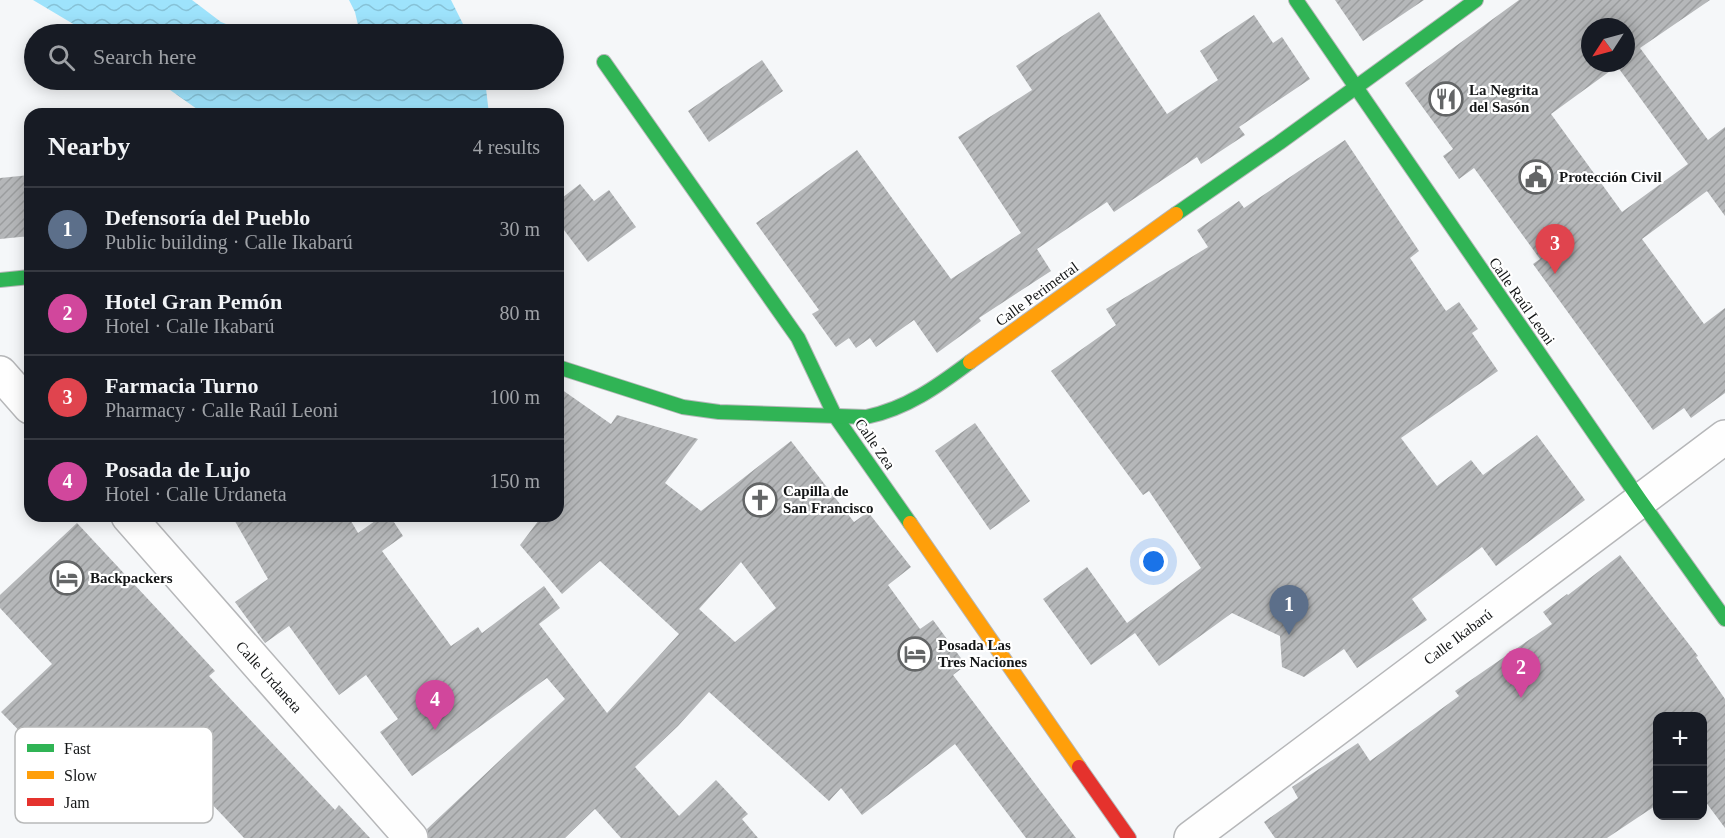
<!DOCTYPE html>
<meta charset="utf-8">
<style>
:root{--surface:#171b24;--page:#242831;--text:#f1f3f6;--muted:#9ea1a6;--line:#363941;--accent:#b1b3b5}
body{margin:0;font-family:"Times New Roman",serif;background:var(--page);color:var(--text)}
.controls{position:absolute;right:18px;bottom:18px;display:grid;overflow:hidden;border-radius:12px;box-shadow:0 3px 15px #0003}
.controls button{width:54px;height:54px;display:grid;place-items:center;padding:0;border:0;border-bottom:2px solid var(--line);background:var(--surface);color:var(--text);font:30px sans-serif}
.compass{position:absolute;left:1581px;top:18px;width:54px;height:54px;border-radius:50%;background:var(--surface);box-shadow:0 3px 15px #0003;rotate:234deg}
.you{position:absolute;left:1154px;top:562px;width:21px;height:21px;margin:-15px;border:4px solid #fff;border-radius:50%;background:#1a73e8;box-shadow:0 0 0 9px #1a73e833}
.badge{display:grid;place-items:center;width:39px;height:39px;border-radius:50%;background:var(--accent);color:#fff;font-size:20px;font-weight:700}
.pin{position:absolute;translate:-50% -50px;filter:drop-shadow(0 2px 3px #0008)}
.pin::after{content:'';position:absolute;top:32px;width:21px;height:18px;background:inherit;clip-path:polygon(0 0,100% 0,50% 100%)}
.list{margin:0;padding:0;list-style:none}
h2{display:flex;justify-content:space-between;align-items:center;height:78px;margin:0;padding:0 24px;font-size:26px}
h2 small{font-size:20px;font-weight:400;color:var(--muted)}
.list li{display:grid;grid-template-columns:39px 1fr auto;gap:18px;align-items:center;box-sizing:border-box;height:84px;padding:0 24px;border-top:2px solid var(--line)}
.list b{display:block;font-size:22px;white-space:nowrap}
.list p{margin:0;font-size:20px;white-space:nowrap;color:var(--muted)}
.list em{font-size:20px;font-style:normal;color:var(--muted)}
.icon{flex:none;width:33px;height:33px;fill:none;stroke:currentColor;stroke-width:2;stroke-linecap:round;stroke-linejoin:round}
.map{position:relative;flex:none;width:1725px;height:838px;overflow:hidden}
.search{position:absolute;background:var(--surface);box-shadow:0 3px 15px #0003;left:24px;top:24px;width:540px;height:66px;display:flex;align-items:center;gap:15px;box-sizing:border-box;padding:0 21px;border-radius:33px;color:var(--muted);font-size:22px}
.panel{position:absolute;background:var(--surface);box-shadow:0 3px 15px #0003;left:24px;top:108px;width:540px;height:414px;border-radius:18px}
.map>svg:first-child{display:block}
.water{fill:url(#water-waves)}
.building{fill:url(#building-hatch);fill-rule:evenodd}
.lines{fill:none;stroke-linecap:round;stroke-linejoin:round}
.street-casing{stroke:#b6b7b9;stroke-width:36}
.fast-casing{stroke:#b6b7b9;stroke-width:16}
.slow-casing{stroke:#b6b7b9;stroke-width:16}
.jam-casing{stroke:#b6b7b9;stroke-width:16}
.street{stroke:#fefefe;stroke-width:33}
.fast{stroke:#30b455;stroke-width:14}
.slow{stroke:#ff9f0a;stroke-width:14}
.jam{stroke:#e5322d;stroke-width:14}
.labels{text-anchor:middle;stroke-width:4.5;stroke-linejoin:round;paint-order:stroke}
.poi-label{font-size:15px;font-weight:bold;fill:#141617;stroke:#fff;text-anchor:start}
.street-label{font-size:15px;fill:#141617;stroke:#fff}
.key{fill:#fff;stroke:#b8b9b9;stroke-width:1.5}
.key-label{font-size:16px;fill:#141617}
</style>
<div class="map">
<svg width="1725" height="838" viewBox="0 0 1725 838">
<defs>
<pattern id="water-waves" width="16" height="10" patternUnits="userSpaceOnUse" patternTransform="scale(1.5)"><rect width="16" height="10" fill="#9ee3fc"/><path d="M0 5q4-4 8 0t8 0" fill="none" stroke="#87c2d7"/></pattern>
<pattern id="building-hatch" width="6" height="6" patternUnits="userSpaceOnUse" patternTransform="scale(1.5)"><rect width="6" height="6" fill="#b5b7b9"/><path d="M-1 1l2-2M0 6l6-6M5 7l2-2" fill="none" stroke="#9b9d9e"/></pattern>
</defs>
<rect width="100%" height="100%" fill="#f5f7f9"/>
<g class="water">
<path d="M33 0H192L221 22 251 34H90Z"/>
<path d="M349 0H451L468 34H360L355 12Z"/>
<path d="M156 80H316L325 82 341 80H485L489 114H204Z"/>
</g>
<g class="building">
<path d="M1335 0H1424L1363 41Z"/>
<path d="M1519 0H1710L1640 48 1708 140 1725 127V216L1707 191 1642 239 1704 324 1725 308V393L1691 418 1684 408 1653 430 1533 264 1540 259 1474 168 1459 179 1443 156 1453 149 1405 83ZM1590 27H1626V63H1590ZM1617 66 1688 164 1622 212 1551 114Z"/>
<path d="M1099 12 1167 114 1218 80 1200 51 1254 15 1273 43 1282 37 1310 79 1239 127 1245 135 1201 164 1197 157 1114 212 1107 202 1037 249 1051 271 979 318 981 321 937 353 914 320 876 347 870 338 856 348 849 338 836 347 812 314 819 310 756 223 857 150 951 279 1021 233 958 137 1032 90 1016 66Z"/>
<path d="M762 60 783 91 709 142 688 111Z"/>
<path d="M1345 140 1419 251 1410 258 1446 311 1459 302 1478 329 1472 333 1498 371 1401 438 1437 486 1471 460 1483 475 1537 435 1585 500 1496 566 1482 547 1412 599 1427 620 1357 668 1344 649 1304 677 1282 667 1280 636 1232 613 1159 666 1135 633 1091 665 1043 599 1087 567 1127 623 1201 568 1149 491 1143 495 1051 371 1116 325 1106 309 1208 247 1197 230 1239 201 1244 208Z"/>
<path d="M30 175V236L0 239V178Z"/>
<path d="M580 184 594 201 609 190 636 227 588 262 558 222V201Z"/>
<path d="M558 387 611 424 617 415 698 439 665 483 701 511 791 441 854 522 868 512 911 567 888 585 920 629 933 620 966 665 953 675 1076 838H1026L955 744 862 815 841 788 829 801 709 692 678 726 635 767 679 816 716 780 748 814 742 819 758 838H621L595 809 565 838H429L427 829 565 699 547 678 412 776 380 732 398 719 366 675 339 695 289 626 265 643 235 602 268 579 232 516H348L358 533 382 516H390L403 536 382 551 451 646 478 627 482 633 544 586 560 608 539 624 607 713 679 634 600 561 562 594 520 545 542 516H558ZM741 562 776 608 735 642 699 609Z"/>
<path d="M975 423 1030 501 990 530 935 451Z"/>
<path d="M77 523 215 671 209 676 335 810 339 805 370 838H244L207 799 203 803 142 738 88 789 39 737 32 744 1 712 52 664 0 608V595Z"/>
<path d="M1620 555 1698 656 1696 657 1725 699V828L1702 797V717H1658V804L1607 838H1275L1264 822 1298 798 1292 787 1358 743 1370 761 1459 696 1455 691 1552 624 1543 612 1567 594 1568 595Z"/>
</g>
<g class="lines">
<defs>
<g id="street">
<path d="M0 373 30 407"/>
<path d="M128 516 411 838"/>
<path d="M1191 838 1725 437"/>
</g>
<g id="fast">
<path d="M1296 0 1640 500 1725 619"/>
<path d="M604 62 798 338 835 416 910 523"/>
<path d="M1176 214 1279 143 1476 0"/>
<path d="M0 280 30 277"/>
<path d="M558 367 683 407 719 412 866 417C906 409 938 386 970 362"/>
</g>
<g id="slow">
<path d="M970 362 1176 214"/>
<path d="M910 523 1079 767"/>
</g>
<path id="jam" d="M1079 767 1129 838"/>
</defs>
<use href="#street" class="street-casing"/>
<use href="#fast" class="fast-casing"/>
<use href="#slow" class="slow-casing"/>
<use href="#jam" class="jam-casing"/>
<use href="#street" class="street"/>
<use href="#fast" class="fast"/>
<use href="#slow" class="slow"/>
<use href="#jam" class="jam"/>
</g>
<defs>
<symbol id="restaurant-ring" viewBox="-11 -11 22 22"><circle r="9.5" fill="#fff" stroke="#636566" stroke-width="1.5"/><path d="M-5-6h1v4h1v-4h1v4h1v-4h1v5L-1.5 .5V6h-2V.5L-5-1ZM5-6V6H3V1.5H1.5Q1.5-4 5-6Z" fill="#636566"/></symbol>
<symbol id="civic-ring" viewBox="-11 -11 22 22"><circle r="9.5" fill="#fff" stroke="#636566" stroke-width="1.5"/><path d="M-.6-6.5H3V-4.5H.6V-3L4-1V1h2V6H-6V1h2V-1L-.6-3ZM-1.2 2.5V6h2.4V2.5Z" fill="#636566"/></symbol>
<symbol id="church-ring" viewBox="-11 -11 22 22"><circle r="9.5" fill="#fff" stroke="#636566" stroke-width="1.5"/><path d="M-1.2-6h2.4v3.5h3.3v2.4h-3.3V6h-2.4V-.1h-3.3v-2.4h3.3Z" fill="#636566"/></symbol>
<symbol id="hotel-ring" viewBox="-11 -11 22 22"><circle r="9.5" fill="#fff" stroke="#636566" stroke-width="1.5"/><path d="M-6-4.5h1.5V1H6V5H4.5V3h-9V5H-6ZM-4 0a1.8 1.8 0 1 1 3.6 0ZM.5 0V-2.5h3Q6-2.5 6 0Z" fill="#636566"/></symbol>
</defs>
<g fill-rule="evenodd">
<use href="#restaurant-ring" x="1427" y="80" width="38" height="38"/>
<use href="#civic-ring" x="1517" y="158" width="38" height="38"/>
<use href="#church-ring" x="741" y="481" width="38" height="38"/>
<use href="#hotel-ring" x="48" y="559" width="38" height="38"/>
<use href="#hotel-ring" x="896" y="635" width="38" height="38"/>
</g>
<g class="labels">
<g class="poi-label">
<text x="1469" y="95">La Negrita<tspan x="1469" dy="17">del Sasón</tspan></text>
<text x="1559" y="182">Protección Civil</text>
<text x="783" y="496">Capilla de<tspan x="783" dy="17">San Francisco</tspan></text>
<text x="90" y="583">Backpackers</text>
<text x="938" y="650">Posada Las<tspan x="938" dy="17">Tres Naciones</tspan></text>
</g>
<g class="street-label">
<text transform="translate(1037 294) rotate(-36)" y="5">Calle Perimetral</text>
<text transform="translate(1522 301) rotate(55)" y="5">Calle Raúl Leoni</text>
<text transform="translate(875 444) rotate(55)" y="5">Calle Zea</text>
<text transform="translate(1458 637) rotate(-37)" y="5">Calle Ikabarú</text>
<text transform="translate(269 677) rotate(48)" y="5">Calle Urdaneta</text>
</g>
</g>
<rect x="15" y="727" width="198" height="96" rx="9" class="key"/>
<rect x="27" y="744" width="27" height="8" fill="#30b455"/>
<rect x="27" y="771" width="27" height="8" fill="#ff9f0a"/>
<rect x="27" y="798" width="27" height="8" fill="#e5322d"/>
<g class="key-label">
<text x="64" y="754">Fast</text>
<text x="64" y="781">Slow</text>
<text x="64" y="808">Jam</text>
</g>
</svg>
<div class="controls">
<button>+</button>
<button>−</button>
</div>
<svg class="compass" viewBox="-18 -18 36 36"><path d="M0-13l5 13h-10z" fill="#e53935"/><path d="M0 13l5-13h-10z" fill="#9ea1a6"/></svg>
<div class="you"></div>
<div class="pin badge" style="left:1289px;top:635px;background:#5c6f8a">1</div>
<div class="pin badge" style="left:1521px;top:698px;background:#d1479c">2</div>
<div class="pin badge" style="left:1555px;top:274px;background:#e0444e">3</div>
<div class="pin badge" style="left:435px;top:730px;background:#d1479c">4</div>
<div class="search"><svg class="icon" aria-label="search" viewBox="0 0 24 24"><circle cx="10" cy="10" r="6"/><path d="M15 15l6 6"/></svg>Search here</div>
<section class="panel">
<h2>Nearby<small>4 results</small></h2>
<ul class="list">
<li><span class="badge" style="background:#5c6f8a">1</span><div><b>Defensoría del Pueblo</b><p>Public building · Calle Ikabarú</p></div><em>30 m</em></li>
<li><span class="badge" style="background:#d1479c">2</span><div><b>Hotel Gran Pemón</b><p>Hotel · Calle Ikabarú</p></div><em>80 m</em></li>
<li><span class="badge" style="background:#e0444e">3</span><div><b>Farmacia Turno</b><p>Pharmacy · Calle Raúl Leoni</p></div><em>100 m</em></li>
<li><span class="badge" style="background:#d1479c">4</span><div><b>Posada de Lujo</b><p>Hotel · Calle Urdaneta</p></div><em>150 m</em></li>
</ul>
</section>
</div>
